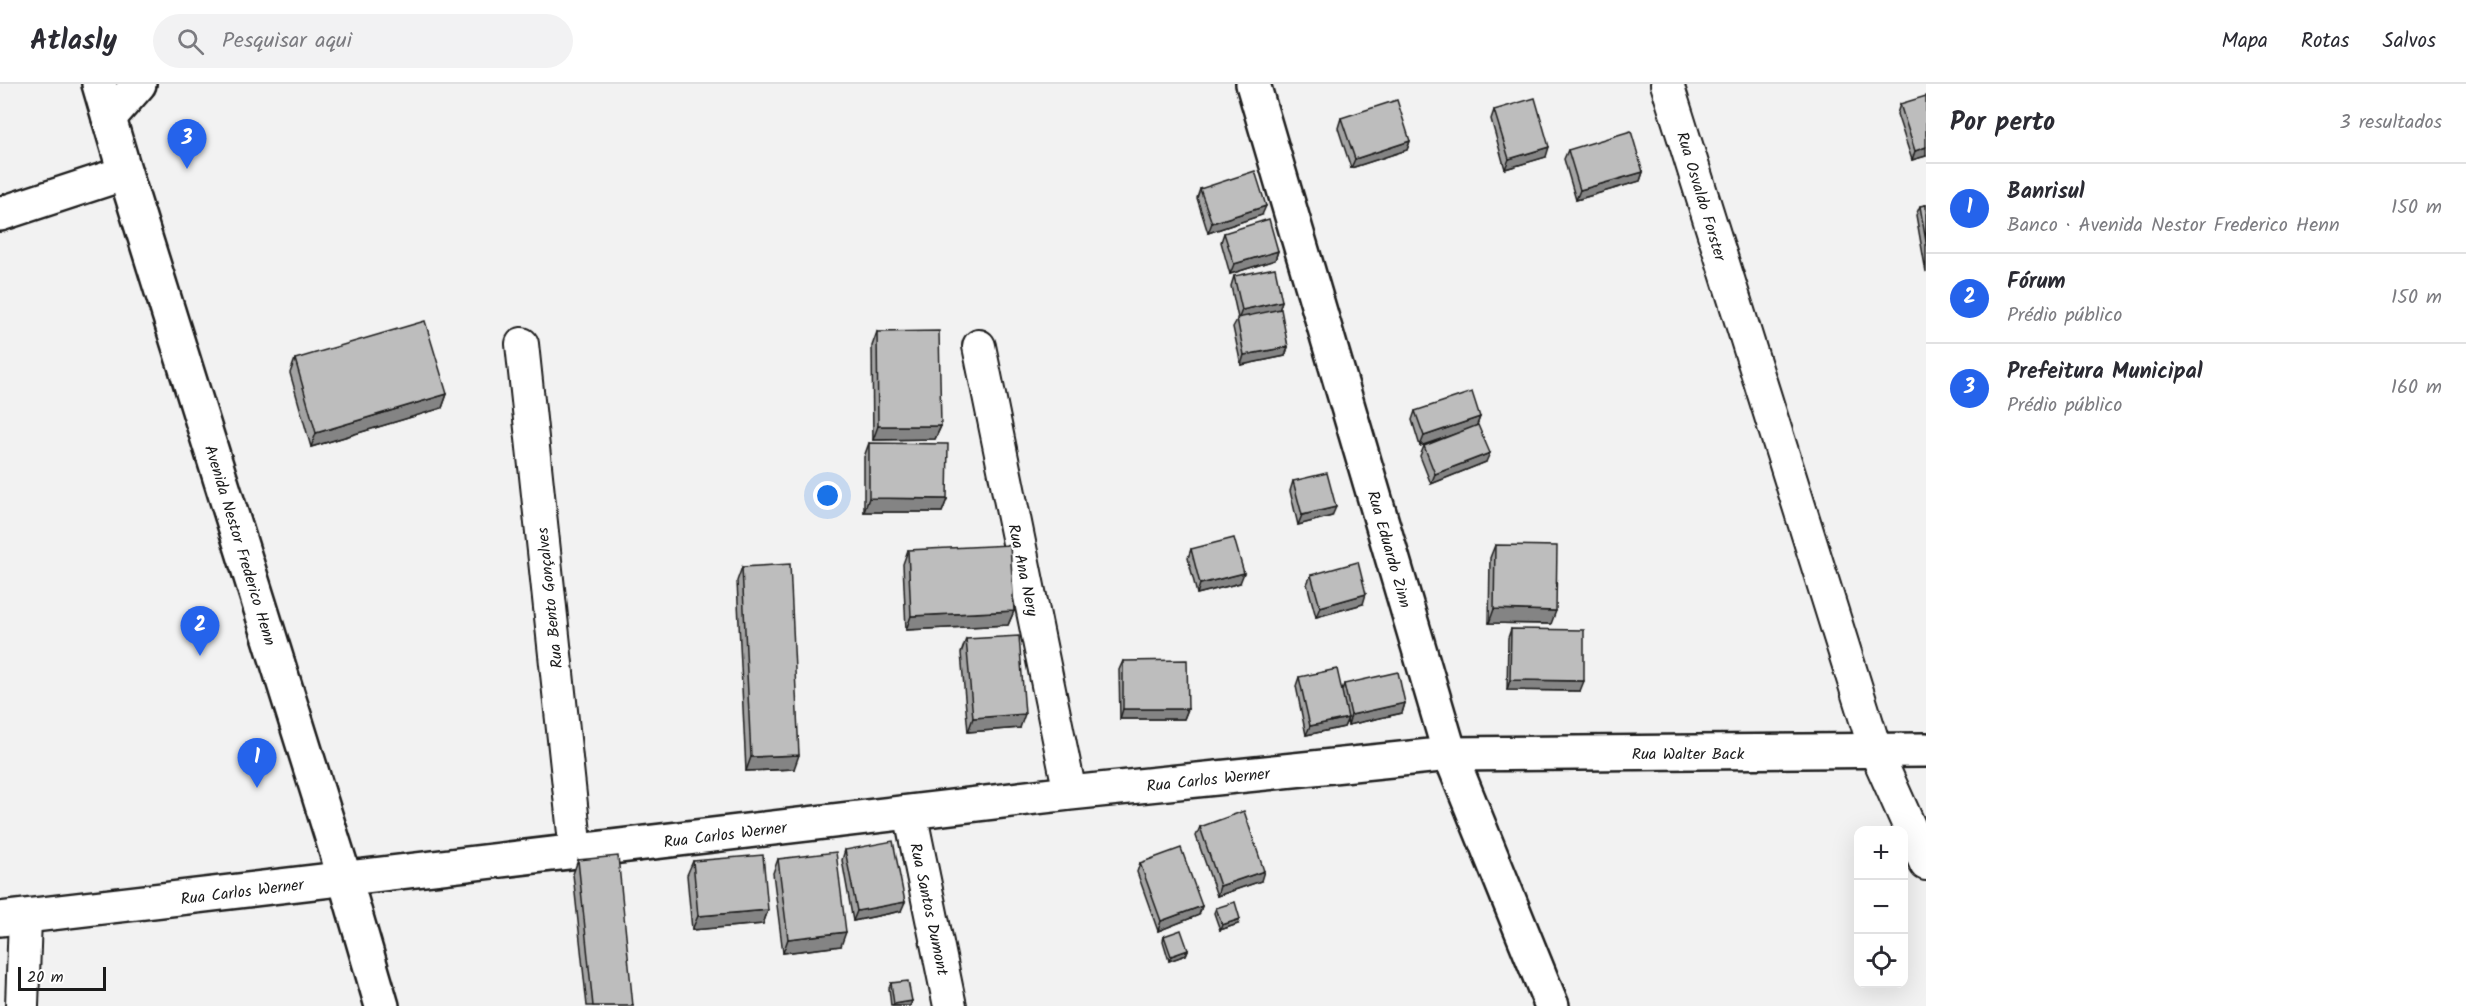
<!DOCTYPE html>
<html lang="pt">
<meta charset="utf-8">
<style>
:root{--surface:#fff;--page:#f2f2f3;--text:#2b2b33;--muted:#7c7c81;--line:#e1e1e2;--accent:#2563eb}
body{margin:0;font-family:Kalam,sans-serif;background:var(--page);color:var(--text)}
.controls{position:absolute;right:18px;bottom:18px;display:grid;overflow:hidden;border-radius:12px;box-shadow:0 6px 24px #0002}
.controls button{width:54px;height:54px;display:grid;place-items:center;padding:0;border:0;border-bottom:2px solid var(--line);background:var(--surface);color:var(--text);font:30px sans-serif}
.scale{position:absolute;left:18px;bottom:15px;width:88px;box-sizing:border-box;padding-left:6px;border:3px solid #1c1c1c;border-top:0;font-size:16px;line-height:21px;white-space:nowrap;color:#1c1c1c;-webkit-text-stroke:4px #fff;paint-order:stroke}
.you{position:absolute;left:828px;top:412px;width:21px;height:21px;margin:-15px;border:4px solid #fff;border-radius:50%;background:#1a73e8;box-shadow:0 0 0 9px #1a73e833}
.badge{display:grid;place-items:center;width:39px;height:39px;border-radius:50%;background:var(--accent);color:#fff;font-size:20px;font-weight:700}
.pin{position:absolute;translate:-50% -50px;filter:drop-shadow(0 2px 3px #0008)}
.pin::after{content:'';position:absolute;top:32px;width:21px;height:18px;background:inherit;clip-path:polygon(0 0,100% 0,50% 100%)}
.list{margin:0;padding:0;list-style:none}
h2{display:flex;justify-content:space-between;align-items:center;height:78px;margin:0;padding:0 24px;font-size:26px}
h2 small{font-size:20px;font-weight:400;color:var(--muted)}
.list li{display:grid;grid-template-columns:39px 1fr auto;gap:18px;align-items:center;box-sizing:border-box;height:90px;padding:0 24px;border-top:2px solid var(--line)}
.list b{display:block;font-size:22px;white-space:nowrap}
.list p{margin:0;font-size:20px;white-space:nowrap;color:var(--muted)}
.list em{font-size:20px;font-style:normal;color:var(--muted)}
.icon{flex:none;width:33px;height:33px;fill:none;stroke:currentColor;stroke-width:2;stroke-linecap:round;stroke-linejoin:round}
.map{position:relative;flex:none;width:1926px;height:922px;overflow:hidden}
header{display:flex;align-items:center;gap:36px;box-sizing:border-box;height:84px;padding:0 30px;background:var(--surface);border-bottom:2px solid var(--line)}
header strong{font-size:28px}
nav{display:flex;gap:33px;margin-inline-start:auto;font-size:21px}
.search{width:420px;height:54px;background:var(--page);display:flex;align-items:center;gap:15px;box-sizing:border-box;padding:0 21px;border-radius:33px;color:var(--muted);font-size:22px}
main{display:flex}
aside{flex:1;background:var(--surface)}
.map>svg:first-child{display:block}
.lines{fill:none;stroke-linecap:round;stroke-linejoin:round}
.minor-casing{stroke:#1c1c1c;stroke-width:36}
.tertiary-casing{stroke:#1c1c1c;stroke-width:38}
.secondary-casing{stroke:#1c1c1c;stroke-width:38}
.minor{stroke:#fff;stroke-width:32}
.tertiary{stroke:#fff;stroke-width:33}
.secondary{stroke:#fff;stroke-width:33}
.wall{fill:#a3a3a3;stroke:#1c1c1c;stroke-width:1.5}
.shaded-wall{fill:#848484;stroke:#1c1c1c;stroke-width:1.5}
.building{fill:#bdbdbd;stroke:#1c1c1c;stroke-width:1.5}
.labels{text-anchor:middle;stroke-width:4.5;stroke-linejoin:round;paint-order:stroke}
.street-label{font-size:16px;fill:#1c1c1c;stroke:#fff}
</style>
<header>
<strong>Atlasly</strong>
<div class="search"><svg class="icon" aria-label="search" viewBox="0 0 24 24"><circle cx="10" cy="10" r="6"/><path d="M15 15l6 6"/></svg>Pesquisar aqui</div>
<nav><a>Mapa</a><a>Rotas</a><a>Salvos</a></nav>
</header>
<main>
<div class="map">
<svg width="1926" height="922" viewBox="0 0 1926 922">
<rect width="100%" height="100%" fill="#f2f2f2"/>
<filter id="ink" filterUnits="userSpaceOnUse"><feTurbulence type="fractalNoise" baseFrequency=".0167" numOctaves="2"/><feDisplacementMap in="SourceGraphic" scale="12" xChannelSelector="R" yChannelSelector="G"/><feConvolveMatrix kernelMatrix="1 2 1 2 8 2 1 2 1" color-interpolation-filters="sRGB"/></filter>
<g filter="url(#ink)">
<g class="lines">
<defs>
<g id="minor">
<path d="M1667 0 1876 668 1926 780"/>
<path d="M522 260 576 768"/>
<path d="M979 262 1070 709"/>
<path d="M910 728 950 922"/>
<path d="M22 922 25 833"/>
</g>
<g id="tertiary">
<path d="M1253 0 1450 670 1552 922"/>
<path d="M125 89 345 795 382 922"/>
<path d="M0 835 1070 709 1450 670 1926 666"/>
</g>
<g id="secondary">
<path d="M109 34 139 0"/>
<path d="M0 130 125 89 99 0"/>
</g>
</defs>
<use href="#minor" class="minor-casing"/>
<use href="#tertiary" class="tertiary-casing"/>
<use href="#secondary" class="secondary-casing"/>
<use href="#minor" class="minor"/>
<use href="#tertiary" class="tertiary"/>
<use href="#secondary" class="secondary"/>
</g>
<g class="wall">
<path d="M1900 20 1926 72 1912 76 1897 30Z"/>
<path d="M1494 26 1546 73 1505 85 1491 35Z"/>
<path d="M1341 34 1410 57 1407 66 1351 84 1338 44Z"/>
<path d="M1568 66 1643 88 1640 97 1576 116 1564 75Z"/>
<path d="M1200 105 1262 131 1208 149 1197 114Z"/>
<path d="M1926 121V188L1916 131 1920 122Z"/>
<path d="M1224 149 1278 167 1275 176 1230 190 1221 158Z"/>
<path d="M1234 192 1282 217 1279 225 1288 263 1285 272 1241 281 1233 243 1238 234 1231 202Z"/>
<path d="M877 248 941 342 935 355 873 356 872 262Z"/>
<path d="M295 275 447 310 442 324 311 363 290 289Z"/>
<path d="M1415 327 1480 333 1477 341 1486 378 1431 400 1420 372 1424 362 1448 353 1420 362 1412 336Z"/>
<path d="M869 359 947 415 942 428H864V373Z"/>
<path d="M1293 397 1332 432 1298 441 1290 407Z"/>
<path d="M1495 461 1551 540 1489 539 1490 474Z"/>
<path d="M1191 465 1240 499 1197 510 1188 474Z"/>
<path d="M908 466 1014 527 1008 541 906 546 903 480Z"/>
<path d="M742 483 794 685 746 687 737 497Z"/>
<path d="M1311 491 1363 520 1316 533 1307 500Z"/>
<path d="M1511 545 1580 607 1507 606 1508 554Z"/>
<path d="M966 555 1020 644 968 648 961 569Z"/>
<path d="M1123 577 1188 625 1184 635H1120L1119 586Z"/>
<path d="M1299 593 1342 606 1344 600 1405 619 1402 629 1348 641 1347 637 1344 643 1306 651 1296 602Z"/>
<path d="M1200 743 1261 797 1217 812 1196 752Z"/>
<path d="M845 766 901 827 853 837 842 776Z"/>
<path d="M778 775 841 862 783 869 773 789Z"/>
<path d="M578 776 633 922H587L573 790Z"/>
<path d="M693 777 768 826 763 840 692 846 687 791Z"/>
<path d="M1140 779 1202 822 1199 831 1158 847 1137 788Z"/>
<path d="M1216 824 1238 840 1220 846 1214 829Z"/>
<path d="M1164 852 1188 866 1186 871 1169 877 1163 857Z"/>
<path d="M891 899 912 917 910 922H891L889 904Z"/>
</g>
<g class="shaded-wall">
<path d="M1410 57 1407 66 1351 84 1355 75Z"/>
<path d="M1549 63 1546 73 1505 85 1509 75Z"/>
<path d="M1926 63V72L1912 76 1915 67Z"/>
<path d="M1643 88 1640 97 1576 116 1580 106Z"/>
<path d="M1266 122 1262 131 1208 149 1212 139Z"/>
<path d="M1278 167 1275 176 1230 190 1234 180Z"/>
<path d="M1282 217 1279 227 1238 236 1242 226Z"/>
<path d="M1288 263 1285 272 1241 281 1244 271Z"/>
<path d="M447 310 442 324 311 363 316 349Z"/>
<path d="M1480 333 1476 343 1420 362 1424 352Z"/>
<path d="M878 342H941L935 355 873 356Z"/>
<path d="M1490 369 1486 378 1431 400 1435 390Z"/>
<path d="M869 414 947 415 942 428H864Z"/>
<path d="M1336 423 1332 432 1298 441 1302 431Z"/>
<path d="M1244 489 1240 499 1197 510 1200 500Z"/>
<path d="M1366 510 1363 520 1316 533 1320 523Z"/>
<path d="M1494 525 1556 527 1551 540 1489 539Z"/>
<path d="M1014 527 1008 541 906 546 911 532Z"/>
<path d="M1510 596 1584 597 1580 607 1507 606Z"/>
<path d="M1405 619 1402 629 1348 641 1351 631Z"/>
<path d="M1123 625H1188L1184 635H1120Z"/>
<path d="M1025 630 1020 644 968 648 973 634Z"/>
<path d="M1348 634 1344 643 1306 651 1310 642Z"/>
<path d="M799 671 794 685 746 687 751 673Z"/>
<path d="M1264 787 1261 797 1217 812 1220 802Z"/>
<path d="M905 818 901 827 853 837 857 827Z"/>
<path d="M1202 822 1199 831 1158 847 1161 837Z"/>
<path d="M768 826 763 840 692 846 698 832Z"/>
<path d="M1240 835 1238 840 1220 846 1222 841Z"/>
<path d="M846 848 841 862 783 869 788 855Z"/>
<path d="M1188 866 1186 871 1169 877 1171 872Z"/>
<path d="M912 917 910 922H893L894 920Z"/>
</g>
<g class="building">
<path d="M1926 12V63L1915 67 1900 20Z"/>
<path d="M1535 14 1549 63 1509 75 1494 26Z"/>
<path d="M1397 16 1410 57 1355 75 1341 34Z"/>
<path d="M1631 47 1643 88 1580 106 1568 66Z"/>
<path d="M1255 87 1266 122 1212 139 1200 105Z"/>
<path d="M1926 121V158L1920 122Z"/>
<path d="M1269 135 1278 167 1234 180 1224 149Z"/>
<path d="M1275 184 1282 217 1242 226 1234 192Z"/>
<path d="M1281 225 1288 263 1244 271 1237 234Z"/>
<path d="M425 237 447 310 316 349 295 275Z"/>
<path d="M939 247 941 342H878L877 248Z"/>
<path d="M1472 308 1480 333 1424 352 1415 327Z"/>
<path d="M1478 341 1490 369 1435 390 1424 362Z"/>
<path d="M869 359 948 360 947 415 869 414Z"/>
<path d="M1327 389 1336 423 1302 431 1293 397Z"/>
<path d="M1234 454 1244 489 1200 500 1191 465Z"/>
<path d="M1010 461 1014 527 911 532 908 466Z"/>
<path d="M1495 461 1557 462 1556 527 1494 525Z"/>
<path d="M1358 478 1366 510 1320 523 1311 491Z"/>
<path d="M790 480 799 671 751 673 742 483Z"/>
<path d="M1511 545 1584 546V597L1510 596Z"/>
<path d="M1019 552 1025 630 973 634 966 555Z"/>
<path d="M1187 576 1188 625H1123V577Z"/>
<path d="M1337 585 1348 634 1310 642 1299 593Z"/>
<path d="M1398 588 1405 619 1351 631 1344 600Z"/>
<path d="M1244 727 1264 787 1220 802 1200 743Z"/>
<path d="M893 757 905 818 857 827 845 766Z"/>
<path d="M1181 764 1202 822 1161 837 1140 779Z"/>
<path d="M836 768 846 848 788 855 778 775Z"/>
<path d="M763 771 768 826 698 832 693 777Z"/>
<path d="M618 772 633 922H593L578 776Z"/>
<path d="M1235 818 1240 835 1222 841 1216 824Z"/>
<path d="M1181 846 1188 866 1171 872 1164 852Z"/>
<path d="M908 897 912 917 894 920 891 899Z"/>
</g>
</g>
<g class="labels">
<g class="street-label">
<text transform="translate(1702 112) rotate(73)" y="6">Rua Osvaldo Forster</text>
<text transform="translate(241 461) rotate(73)" y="6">Avenida Nestor Frederico Henn</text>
<text transform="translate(1390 465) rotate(74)" y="6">Rua Eduardo Zinn</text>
<text transform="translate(1024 486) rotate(78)" y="6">Rua Ana Nery</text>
<text transform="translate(549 514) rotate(-96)" y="6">Rua Bento Gonçalves</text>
<text x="1688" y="675">Rua Walter Back</text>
<text transform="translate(1208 695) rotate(-6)" y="6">Rua Carlos Werner</text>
<text transform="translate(725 750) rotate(-7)" y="6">Rua Carlos Werner</text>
<text transform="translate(242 807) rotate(-7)" y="6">Rua Carlos Werner</text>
<text transform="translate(930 825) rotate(78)" y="6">Rua Santos Dumont</text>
</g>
</g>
</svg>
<div class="controls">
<button>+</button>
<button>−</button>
<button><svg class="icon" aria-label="locate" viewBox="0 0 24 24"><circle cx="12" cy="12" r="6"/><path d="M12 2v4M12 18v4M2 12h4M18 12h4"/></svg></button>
</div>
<div class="scale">20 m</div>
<div class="you"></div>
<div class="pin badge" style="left:257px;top:704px">1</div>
<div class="pin badge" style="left:200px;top:572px">2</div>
<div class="pin badge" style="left:187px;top:85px">3</div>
</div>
<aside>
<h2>Por perto<small>3 resultados</small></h2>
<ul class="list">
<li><span class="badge">1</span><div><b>Banrisul</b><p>Banco · Avenida Nestor Frederico Henn</p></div><em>150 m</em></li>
<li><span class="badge">2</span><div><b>Fórum</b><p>Prédio público</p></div><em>150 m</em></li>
<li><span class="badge">3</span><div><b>Prefeitura Municipal</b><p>Prédio público</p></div><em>160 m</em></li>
</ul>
</aside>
</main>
